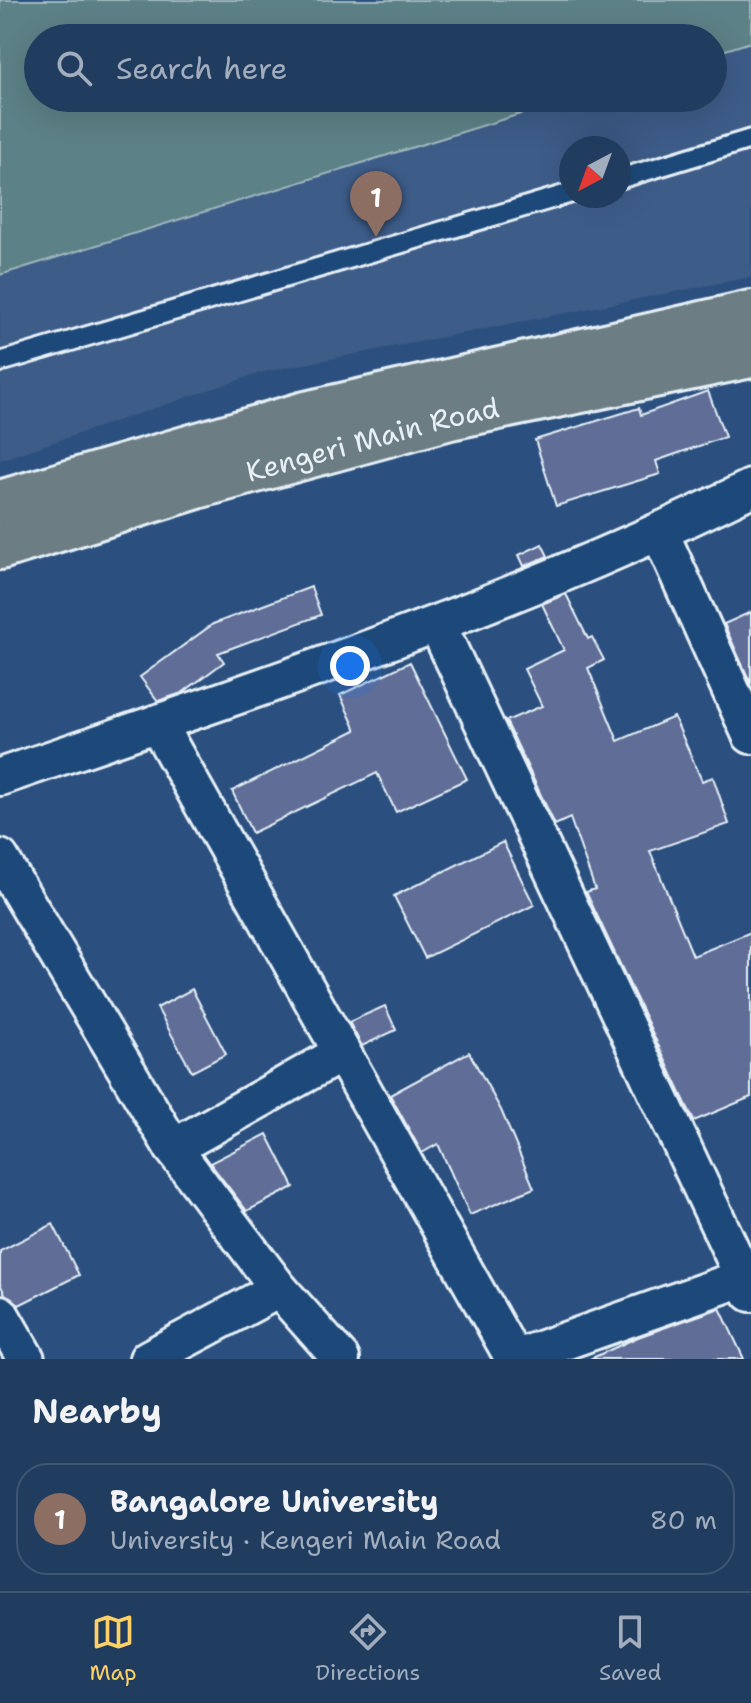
<!DOCTYPE html>
<meta charset="utf-8">
<style>
:root{--surface:#203c5f;--page:#284365;--text:#f1f3f6;--muted:#a2adbd;--line:#3d5674;--accent:#ffd166}
body{margin:0;font-family:"Shantell Sans",sans-serif;background:var(--page);color:var(--text)}
.compass{position:absolute;left:559px;top:136px;width:72px;height:72px;border-radius:50%;background:var(--surface);box-shadow:0 8px 32px #0002;rotate:221deg}
.you{position:absolute;left:350px;top:666px;width:28px;height:28px;margin:-20px;border:6px solid #fff;border-radius:50%;background:#1a73e8;box-shadow:0 0 0 12px #1a73e833}
.badge{display:grid;place-items:center;width:52px;height:52px;border-radius:50%;background:var(--accent);color:#fff;font-size:26px;font-weight:700}
.pin{position:absolute;translate:-50% -66px;filter:drop-shadow(0 2px 4px #0008)}
.pin::after{content:'';position:absolute;top:42px;width:28px;height:24px;background:inherit;clip-path:polygon(0 0,100% 0,50% 100%)}
.list{margin:0;padding:0;list-style:none}
h2{display:flex;justify-content:space-between;align-items:center;height:104px;margin:0;padding:0 32px;font-size:34px}
h2 small{font-size:26px;font-weight:400;color:var(--muted)}
.list li{display:grid;grid-template-columns:52px 1fr auto;gap:24px;align-items:center;box-sizing:border-box;height:112px;margin:0 16px 16px;padding:0 16px;border:2px solid var(--line);border-radius:32px}
.list b{display:block;font-size:30px;white-space:nowrap}
.list p{margin:0;font-size:26px;white-space:nowrap;color:var(--muted)}
.list em{font-size:26px;font-style:normal;color:var(--muted)}
.icon{flex:none;width:44px;height:44px;fill:none;stroke:currentColor;stroke-width:2;stroke-linecap:round;stroke-linejoin:round}
.map{position:relative;flex:none;width:751px;height:1359px;overflow:hidden}
.search{position:absolute;background:var(--surface);box-shadow:0 8px 32px #0002;left:24px;right:24px;top:24px;height:88px;display:flex;align-items:center;gap:20px;box-sizing:border-box;padding:0 28px;border-radius:44px;color:var(--muted);font-size:30px}
.sheet{height:232px;background:var(--surface)}
nav{display:flex;justify-content:space-around;align-items:center;box-sizing:border-box;height:112px;border-top:2px solid var(--line);background:var(--surface);font-size:22px;color:var(--muted)}
nav a{display:grid;justify-items:center;gap:4px}
nav .on{color:var(--accent)}
.map>svg:first-child{display:block}
.built{fill:#3e5c88;fill-rule:evenodd}
.green{fill:#5c8186;stroke:#a2b9bf;stroke-width:2}
.building{fill:#606d97;stroke:#e8f1f8;stroke-width:2}
.lines{fill:none;stroke-linecap:round;stroke-linejoin:round}
.service-casing{stroke:#e8f1f8;stroke-width:24}
.minor-casing{stroke:#e8f1f8;stroke-width:42}
.primary-casing{stroke:#e8f1f8;stroke-width:50}
.service{stroke:#1f4a7a;stroke-width:18}
.minor{stroke:#1f4a7a;stroke-width:36}
.primary{stroke:#6c7e84;stroke-width:44}
.labels{text-anchor:middle;stroke-width:7;stroke-linejoin:round;paint-order:stroke}
.street-label{font-size:28px;fill:#e8f1f8;stroke:#1f4a7a}
</style>
<div class="map">
<svg width="751" height="1359" viewBox="0 0 751 1359">
<rect width="100%" height="100%" fill="#2b507f"/>
<filter id="ink" filterUnits="userSpaceOnUse"><feTurbulence type="fractalNoise" baseFrequency=".0125" numOctaves="2"/><feDisplacementMap in="SourceGraphic" scale="16" xChannelSelector="R" yChannelSelector="G"/><feConvolveMatrix kernelMatrix="1 2 1 2 8 2 1 2 1" color-interpolation-filters="sRGB"/></filter>
<g filter="url(#ink)">
<path class="built" d="M0 0H751V277L263 372 0 460ZM38 38H713V98H38ZM571 148H619V196H571Z"/>
<path class="green" d="M0 0H751V42L713 54V38H38V98H572L0 275Z"/>
<g class="building">
<path d="M708 391 725 437 656 461 660 474 556 506 535 440 639 408 641 415Z"/>
<path d="M542 544 548 556 524 566 519 555Z"/>
<path d="M311 587 321 615 218 653 224 662 182 693 158 701 140 677 213 624Z"/>
<path d="M566 594 588 639 592 637 604 660 588 668 618 741 674 717 702 781 713 777 729 824 650 851 693 956 751 932V1097L694 1121 586 892 595 889 570 818 555 825 506 721 542 706 524 669 564 650 542 604Z"/>
<path d="M751 612V684L724 624Z"/>
<path d="M410 662 467 779 396 812 377 773 252 833 232 791 356 730 340 695Z"/>
<path d="M503 842 534 905 425 958 394 896Z"/>
<path d="M192 989 226 1054 192 1072 157 1008Z"/>
<path d="M385 1006 396 1030 362 1046 349 1022Z"/>
<path d="M469 1052 501 1110 534 1188 470 1215 438 1144 422 1153 390 1095Z"/>
<path d="M267 1134 294 1187 247 1211 210 1163Z"/>
<path d="M53 1224 79 1275 19 1305 5 1294 0 1284V1251Z"/>
<path d="M720 1308 744 1359H590L638 1337Z"/>
</g>
<g class="lines">
<defs>
<g id="service">
<path d="M619 179 751 139"/>
<path d="M0 362 571 193"/>
</g>
<g id="minor">
<path d="M660 533 751 735"/>
<path d="M437 624 751 1293"/>
<path d="M157 723 513 1357"/>
<path d="M0 777C254 690 510 607 751 488"/>
<path d="M0 858 173 1148 279 1289 341 1359"/>
<path d="M173 1148 342 1053"/>
<path d="M0 1314 26 1359"/>
<path d="M148 1359 279 1289"/>
<path d="M514 1359 751 1275"/>
</g>
<g id="primary">
<path d="M0 503 302 415 751 313"/>
<path id="s1" d="M0 547 197 486 450 417 751 355"/>
</g>
</defs>
<use href="#service" class="service-casing"/>
<use href="#minor" class="minor-casing"/>
<use href="#primary" class="primary-casing"/>
<use href="#service" class="service"/>
<use href="#minor" class="minor"/>
<use href="#primary" class="primary"/>
</g>
</g>
<g class="labels">
<g class="street-label">
<text dy="10" stroke="none"><textPath href="#s1" startOffset="388">Kengeri Main Road</textPath></text>
</g>
</g>
</svg>
<svg class="compass" viewBox="-18 -18 36 36"><path d="M0-13l5 13h-10z" fill="#e53935"/><path d="M0 13l5-13h-10z" fill="#a2adbd"/></svg>
<div class="you"></div>
<div class="pin badge" style="left:376px;top:237px;background:#8d6e63">1</div>
<div class="search"><svg class="icon" aria-label="search" viewBox="0 0 24 24"><circle cx="10" cy="10" r="6"/><path d="M15 15l6 6"/></svg>Search here</div>
</div>
<section class="sheet">
<h2>Nearby<small></small></h2>
<ul class="list">
<li><span class="badge" style="background:#8d6e63">1</span><div><b>Bangalore University</b><p>University · Kengeri Main Road</p></div><em>80 m</em></li>
</ul>
</section>
<nav>
<a class="on"><svg class="icon" aria-label="map" viewBox="0 0 24 24"><path d="M3 6l6-2 6 2 6-2v14l-6 2-6-2-6 2zM9 4v14M15 6v14"/></svg>Map</a>
<a><svg class="icon" aria-label="directions" viewBox="0 0 24 24"><path d="M12 3l9 9-9 9-9-9zM9 14v-3h6M13 9l2 2-2 2"/></svg>Directions</a>
<a><svg class="icon" aria-label="saved" viewBox="0 0 24 24"><path d="M7 4h10v16l-5-4-5 4z"/></svg>Saved</a>
</nav>
